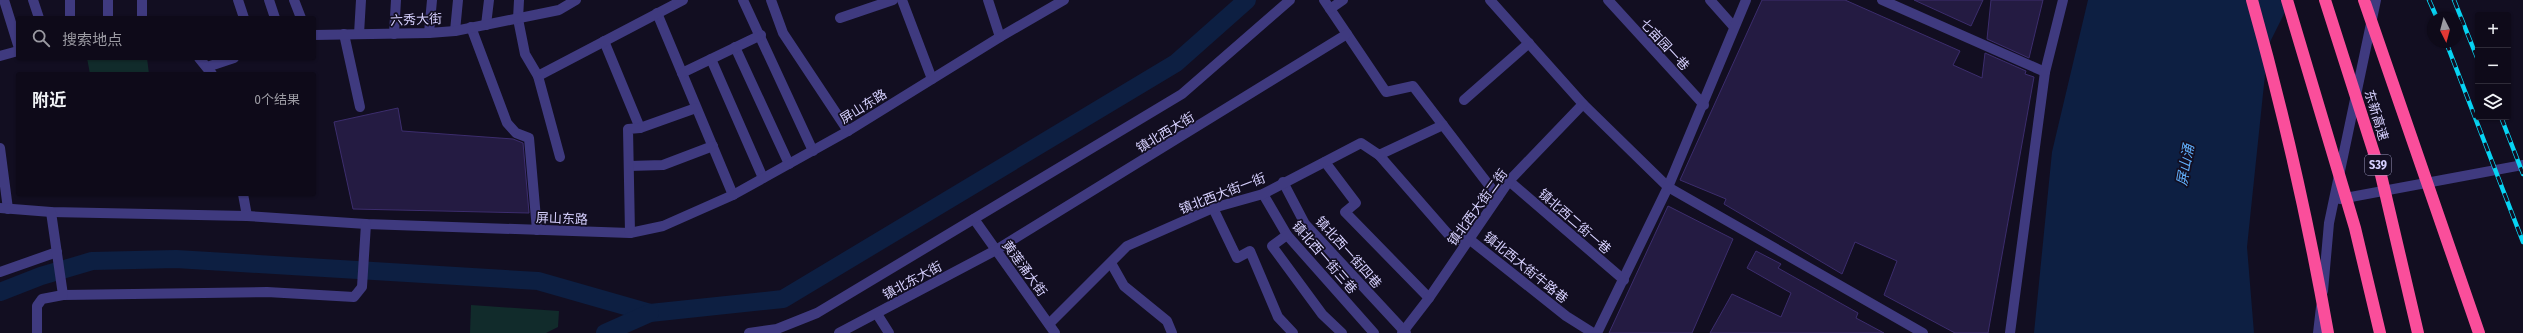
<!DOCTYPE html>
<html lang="zh">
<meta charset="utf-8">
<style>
:root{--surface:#0e0a19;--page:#171322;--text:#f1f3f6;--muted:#9b9aa2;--line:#2e2b38}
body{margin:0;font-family:"Fira Sans Condensed","Noto Sans SC",sans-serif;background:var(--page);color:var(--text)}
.controls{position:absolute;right:12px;top:12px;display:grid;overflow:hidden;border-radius:4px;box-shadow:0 1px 3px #0004}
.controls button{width:36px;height:36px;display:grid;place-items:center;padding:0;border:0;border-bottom:1px solid var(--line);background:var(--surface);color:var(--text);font:20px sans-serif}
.compass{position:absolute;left:2427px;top:12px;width:36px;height:36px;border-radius:50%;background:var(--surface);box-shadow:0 1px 3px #0004;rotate:174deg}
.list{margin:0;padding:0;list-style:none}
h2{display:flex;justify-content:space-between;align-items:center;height:52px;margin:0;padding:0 16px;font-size:17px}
h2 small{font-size:13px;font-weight:400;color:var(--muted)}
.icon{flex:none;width:22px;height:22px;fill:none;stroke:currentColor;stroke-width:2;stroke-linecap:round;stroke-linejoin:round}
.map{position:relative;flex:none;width:2523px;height:333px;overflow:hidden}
.search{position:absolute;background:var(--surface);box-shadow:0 1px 3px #0004;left:16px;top:16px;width:300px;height:44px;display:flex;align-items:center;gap:10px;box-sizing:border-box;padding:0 14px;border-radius:4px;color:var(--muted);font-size:15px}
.panel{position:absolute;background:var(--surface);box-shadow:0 1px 3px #0004;left:16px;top:72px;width:300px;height:124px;border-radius:4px}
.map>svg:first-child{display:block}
.green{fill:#112b2b}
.water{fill:#0d1f42}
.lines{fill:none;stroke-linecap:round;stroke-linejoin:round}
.canal{stroke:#0d1f42;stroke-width:18}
.building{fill:#241b42;stroke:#3c2d6d}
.minor{stroke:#3f3a7f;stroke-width:10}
.rail-casing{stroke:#07d4f3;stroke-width:4.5}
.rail{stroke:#120e21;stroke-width:3;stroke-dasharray:9;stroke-linecap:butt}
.highway-bridge{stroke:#fa4e9b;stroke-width:12}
.labels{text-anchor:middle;stroke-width:3.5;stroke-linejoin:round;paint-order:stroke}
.shield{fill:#120e21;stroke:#9b96bc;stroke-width:1}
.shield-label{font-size:12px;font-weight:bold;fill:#d6d0fe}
.street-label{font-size:13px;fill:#d6d0fe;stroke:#120e21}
.water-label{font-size:14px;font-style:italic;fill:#61affb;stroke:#120e21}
</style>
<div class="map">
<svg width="2523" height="333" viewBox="0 0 2523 333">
<rect width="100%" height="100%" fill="#120e21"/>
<g class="green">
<path d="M87 58H147L149 74H171H90Z"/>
<path d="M471 305 559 311 558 327 546 333H470Z"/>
</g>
<path class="water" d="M2088 0H2291L2268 46 2247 247 2254 333H2034L2052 152Z"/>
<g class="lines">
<g class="canal">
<path d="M0 292 41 276 92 261 176 259 538 281 650 313 783 299 1176 63 1247 0"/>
<path d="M605 333 650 313"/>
</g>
</g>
<g class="building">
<path d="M1762 0H1845L1960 51 1953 65 1982 78 1985 53 2026 71 2025 74 2034 77 1988 333H1955L1884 295 1897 261 1855 242 1842 274 1724 204 1726 199 1680 180Z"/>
<path d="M1914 0H1983L1971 26Z"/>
<path d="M1991 0H2043L2029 58 1987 39Z"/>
<path d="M398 108 402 131 513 139 523 143 529 213 353 209 334 122Z"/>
<path d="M1668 206 1733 239 1692 333H1609Z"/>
<path d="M1756 251 1781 264 1778 268 1858 313 1856 318 1884 333H1710L1732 294 1781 317 1791 293 1747 268Z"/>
</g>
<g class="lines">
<g class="minor">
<path d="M4 0 18 45"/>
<path d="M33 0 39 18"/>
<path d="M70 0V18"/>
<path d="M108 0V18"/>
<path d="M238 0 244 18"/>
<path d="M269 0 275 18"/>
<path d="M294 0 301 18"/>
<path d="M519 0 518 19 525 54 538 76 560 157"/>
<path d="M743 0 813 151"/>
<path d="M771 0 783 33 848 131"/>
<path d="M902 0 932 79"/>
<path d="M988 0 1000 37"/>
<path d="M1324 0 1386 92 1413 86 1498 197"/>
<path d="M1490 0 1583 104 1668 187 1923 333"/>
<path d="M1608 0 1704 105"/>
<path d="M1710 0 1734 27"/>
<path d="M1882 0 2045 72"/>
<path d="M1330 9 1343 0"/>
<path d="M657 13 733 195"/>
<path d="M142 18V0"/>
<path d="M840 18 893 0"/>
<path d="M486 25 489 0"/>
<path d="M471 27 507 123 516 133 529 138 537 230"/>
<path d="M455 31 458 0"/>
<path d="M429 33 432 0"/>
<path d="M344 34 360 107"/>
<path d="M359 34 361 0"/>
<path d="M394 34 396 0"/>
<path d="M314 35 429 33 455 31 559 10 576 0"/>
<path d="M604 41 640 128"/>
<path d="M735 47 789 164"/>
<path d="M0 56 18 51"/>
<path d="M199 58 212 74"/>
<path d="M711 59 763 178"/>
<path d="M207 67 234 58"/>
<path d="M682 73 761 35"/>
<path d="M538 76 683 0"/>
<path d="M1464 100 1529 43"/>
<path d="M0 148 8 209"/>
<path d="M1379 155 1448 234 1459 240 1469 239 1566 316 1593 333"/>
<path d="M1325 162 1356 203 1345 212 1429 298"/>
<path d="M629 166 663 165 713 146"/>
<path d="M1509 181 1624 280"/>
<path d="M1283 182 1305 224 1406 333"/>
<path d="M243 194 247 216"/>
<path d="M1263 194 1287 235 1374 333"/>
<path d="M2340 199 2523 165"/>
<path d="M0 208 51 212 247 216 366 224 630 233 663 226 733 195 848 131 1000 37 1064 0"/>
<path d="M1213 208 1237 258 1250 251 1278 317 1293 333"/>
<path d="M974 219 1055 333"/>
<path d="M630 233 628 129 640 128 696 108"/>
<path d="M1287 235 1272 246 1322 314 1342 333"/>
<path d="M1111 263 1124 286 1167 321 1172 333"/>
<path d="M0 272 57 252"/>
<path d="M2323 291 2329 223 2376 0"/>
<path d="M63 295 267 292 354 297 362 287 366 224"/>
<path d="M877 314 889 333"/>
<path d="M1049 324 1127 246 1213 208 1263 194 1361 143 1379 155 1443 125"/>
<path d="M37 333V306L42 299 63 295 51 212"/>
<path d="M749 333 777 329 817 313 1182 94 1290 0"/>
<path d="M839 333 996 250 1347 34"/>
<path d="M1402 333 1429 298 1509 181 1583 104"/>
<path d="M1597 333 1668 187 1746 0"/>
<path d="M2010 333 2045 72 2063 0"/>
<path d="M2318 333 2321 307"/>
</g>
<defs>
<g id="rail">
<path d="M2429 0 2437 18"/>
<path d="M2454 0 2478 60"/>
<path d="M2446 42 2523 242"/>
<path d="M2501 117 2523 174"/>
</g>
</defs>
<use href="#rail" class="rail-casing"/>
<use href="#rail" class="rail"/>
<g class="highway-bridge">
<path d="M2252 0C2283 110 2308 220 2328 333"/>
<path d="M2287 0 2355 228 2380 333"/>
<path d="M2325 0 2381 175 2418 333"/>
<path d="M2364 0 2479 333"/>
</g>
</g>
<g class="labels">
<rect class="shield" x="2365" y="155" width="26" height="20" rx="3"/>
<g class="shield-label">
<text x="2378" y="169">S39</text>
</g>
<g class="street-label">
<text transform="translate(416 19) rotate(-2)" y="5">六秀大街</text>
<text transform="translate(1665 44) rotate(47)" y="5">七亩园一巷</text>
<text transform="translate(863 106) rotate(-32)" y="5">屏山东路</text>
<text transform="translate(2377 115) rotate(73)" y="5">东新高速</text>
<text transform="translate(1165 132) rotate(-31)" y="5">镇北西大街</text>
<text transform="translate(1222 193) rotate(-21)" y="5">镇北西大街一街</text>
<text transform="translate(1477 207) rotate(-54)" y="5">镇北西大街二街</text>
<text transform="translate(562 218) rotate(2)" y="5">屏山东路</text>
<text transform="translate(1575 221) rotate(41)" y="5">镇北西二街一巷</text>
<text transform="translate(1349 252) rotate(48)" y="5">镇北西一街四巷</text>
<text transform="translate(1325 257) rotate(49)" y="5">镇北西一街三巷</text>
<text transform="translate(1526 267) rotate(39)" y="5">镇北西大街牛路巷</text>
<text transform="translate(1025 268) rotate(54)" y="5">黄莲涌大街</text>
<text transform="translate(912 280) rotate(-28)" y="5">镇北东大街</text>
</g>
<g class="water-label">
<text transform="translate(2185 165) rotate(-80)" y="5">屏山涌</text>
</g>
</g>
</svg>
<div class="controls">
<button>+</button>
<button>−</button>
<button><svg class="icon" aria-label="layers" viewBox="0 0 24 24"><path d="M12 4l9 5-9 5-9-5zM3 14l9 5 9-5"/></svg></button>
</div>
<svg class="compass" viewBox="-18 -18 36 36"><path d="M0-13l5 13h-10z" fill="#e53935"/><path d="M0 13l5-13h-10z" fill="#9b9aa2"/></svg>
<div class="search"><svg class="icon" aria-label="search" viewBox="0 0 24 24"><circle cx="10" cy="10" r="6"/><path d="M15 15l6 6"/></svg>搜索地点</div>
<section class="panel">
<h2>附近<small>0个结果</small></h2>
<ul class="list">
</ul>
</section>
</div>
